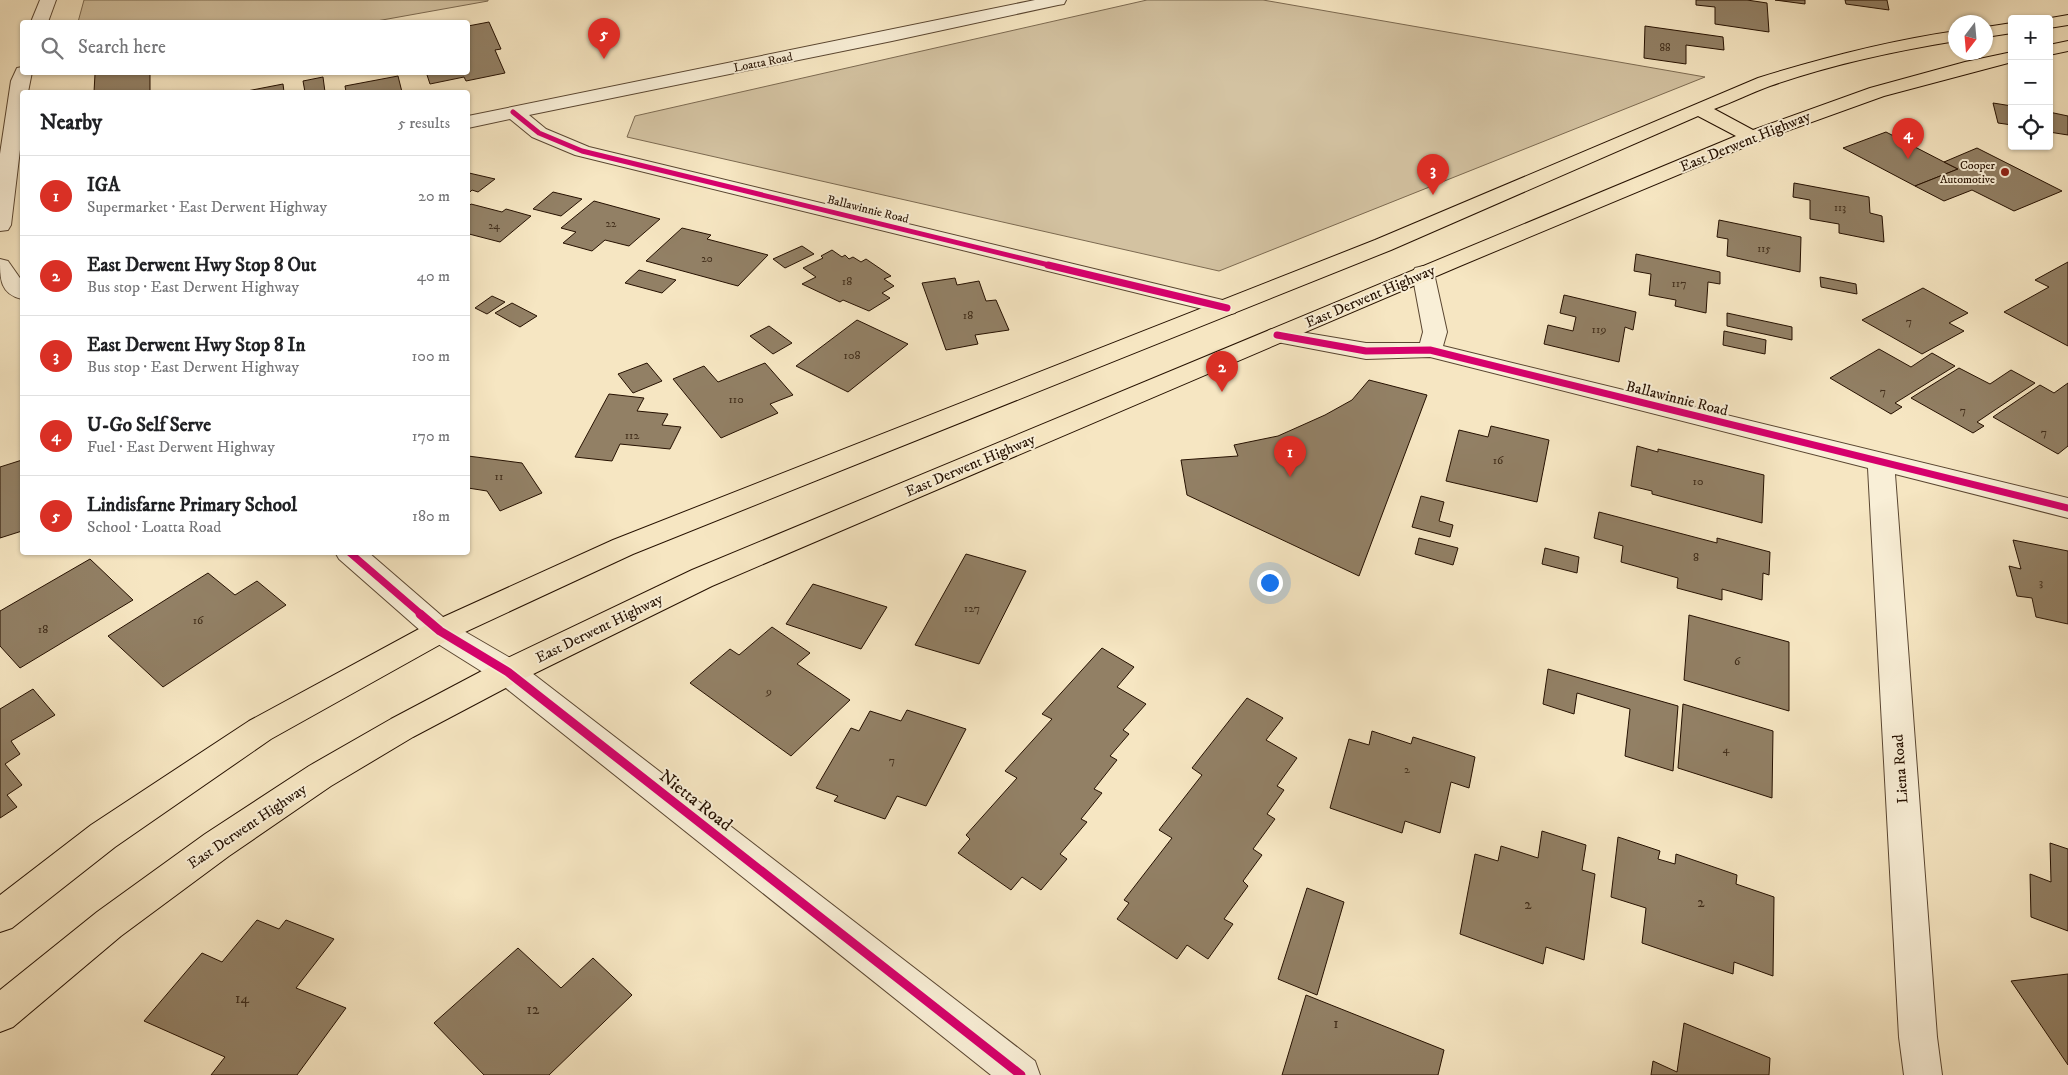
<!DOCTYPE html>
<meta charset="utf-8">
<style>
:root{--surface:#fff;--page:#f2f2f2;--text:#202124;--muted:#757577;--line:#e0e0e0;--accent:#d93025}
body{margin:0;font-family:"IM FELL DW Pica",serif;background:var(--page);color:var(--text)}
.controls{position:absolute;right:15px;top:15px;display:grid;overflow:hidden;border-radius:5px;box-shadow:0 1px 4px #0004}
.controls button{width:45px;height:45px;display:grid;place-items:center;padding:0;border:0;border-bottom:1px solid var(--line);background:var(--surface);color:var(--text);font:25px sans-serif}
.compass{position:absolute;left:1948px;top:15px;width:45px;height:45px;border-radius:50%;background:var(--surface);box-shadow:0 1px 4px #0004;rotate:196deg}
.you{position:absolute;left:1269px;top:582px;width:18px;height:18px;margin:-12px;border:4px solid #fff;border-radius:50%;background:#1a73e8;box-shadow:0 0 0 8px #1a73e833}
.badge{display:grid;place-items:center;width:32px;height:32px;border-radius:50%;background:var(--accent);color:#fff;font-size:16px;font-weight:700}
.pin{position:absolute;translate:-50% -41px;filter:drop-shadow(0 1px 2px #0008)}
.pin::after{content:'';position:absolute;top:26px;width:18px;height:15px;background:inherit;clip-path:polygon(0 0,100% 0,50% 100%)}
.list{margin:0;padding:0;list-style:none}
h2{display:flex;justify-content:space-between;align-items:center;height:65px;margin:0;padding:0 20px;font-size:21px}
h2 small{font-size:16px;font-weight:400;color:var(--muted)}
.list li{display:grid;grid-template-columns:32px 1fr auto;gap:15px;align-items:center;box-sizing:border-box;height:80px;padding:0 20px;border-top:1px solid var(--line)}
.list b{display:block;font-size:19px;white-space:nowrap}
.list p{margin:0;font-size:16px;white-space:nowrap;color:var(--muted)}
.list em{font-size:16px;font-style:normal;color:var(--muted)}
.icon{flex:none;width:28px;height:28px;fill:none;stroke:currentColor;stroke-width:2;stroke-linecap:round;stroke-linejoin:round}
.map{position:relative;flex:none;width:2068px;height:1075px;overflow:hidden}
.search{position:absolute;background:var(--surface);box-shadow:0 1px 4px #0004;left:20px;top:20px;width:450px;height:55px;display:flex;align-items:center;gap:12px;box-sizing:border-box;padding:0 18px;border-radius:5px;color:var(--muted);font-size:19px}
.panel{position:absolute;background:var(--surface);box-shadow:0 1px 4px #0004;left:20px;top:90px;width:450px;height:465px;border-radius:5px}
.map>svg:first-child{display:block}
.green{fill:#d3c2a1;stroke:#7c6a51}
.building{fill:#928065;stroke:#261101}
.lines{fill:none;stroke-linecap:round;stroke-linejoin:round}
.minor-casing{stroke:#5a4631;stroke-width:2}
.primary-casing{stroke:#261101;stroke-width:2}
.minor{fill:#f9efd7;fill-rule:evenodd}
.primary{fill:#f6e6c2;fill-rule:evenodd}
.cycleway-far2-casing{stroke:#f9efd7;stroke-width:7}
.cycleway-far1-casing{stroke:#f9efd7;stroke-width:10}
.cycleway-casing{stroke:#f9efd7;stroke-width:12}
.cycleway-far2{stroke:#d6006c;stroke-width:5}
.cycleway-far1{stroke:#d6006c;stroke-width:7}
.cycleway{stroke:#d6006c;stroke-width:9}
.poi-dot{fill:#8f2418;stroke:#f9efd7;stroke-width:2}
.labels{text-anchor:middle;stroke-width:4;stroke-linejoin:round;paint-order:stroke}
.far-number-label{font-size:11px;fill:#412d1a}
.far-street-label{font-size:12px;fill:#261101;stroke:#f9efd7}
.far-poi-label{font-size:12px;fill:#261101;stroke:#f9efd7;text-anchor:end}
.number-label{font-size:12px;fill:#412d1a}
.street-label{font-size:15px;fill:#261101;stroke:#f9efd7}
.near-number-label{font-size:15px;fill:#412d1a}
.near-street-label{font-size:18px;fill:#261101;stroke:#f9efd7}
</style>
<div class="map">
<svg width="2068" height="1075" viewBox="0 0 2068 1075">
<rect width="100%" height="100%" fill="#f6e6c2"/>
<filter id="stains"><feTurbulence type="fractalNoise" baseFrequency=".004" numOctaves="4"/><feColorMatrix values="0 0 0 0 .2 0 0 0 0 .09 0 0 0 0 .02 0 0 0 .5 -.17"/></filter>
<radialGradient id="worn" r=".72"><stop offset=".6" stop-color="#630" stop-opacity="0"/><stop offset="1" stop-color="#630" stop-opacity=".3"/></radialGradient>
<g class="green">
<path d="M84 0H488V1L371 22H78Z"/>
<path d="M1147 0H1263L1705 77 1219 271 627 137 635 116Z"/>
</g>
<g class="building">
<path d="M1696 0H1747L1767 3 1769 32 1715 24V7L1696 5Z"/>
<path d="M1775 0H1805V4Z"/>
<path d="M1845 0H1887L1889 10 1846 4Z"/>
<path d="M489 22 501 49 495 50 505 73 466 81 464 77 430 84 426 72H468V26Z"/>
<path d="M1645 26 1723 37 1724 50 1686 45V64L1644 58Z"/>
<path d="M101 72H150V92H94L95 74Z"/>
<path d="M398 76 402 92H346L345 86Z"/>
<path d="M323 77 325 92H305L303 81Z"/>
<path d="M283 84 284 92H247V91Z"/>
<path d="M1993 103 2012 106V125L1998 123Z"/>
<path d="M2049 112 2068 116V135L2049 132Z"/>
<path d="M1886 132 1944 162 1958 169 1915 186 1843 148Z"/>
<path d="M1977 148 2062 191 2014 211 1972 190 1944 201 1915 186 1958 169 1944 162Z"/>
<path d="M468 173H469L495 179 478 192 472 190 468 194Z"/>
<path d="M1794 183 1869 197 1870 213 1882 216 1884 242 1839 233V224L1810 219V200L1793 197Z"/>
<path d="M553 192 582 199 561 216 533 209Z"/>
<path d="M594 201 660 219 629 246 605 240 592 251 563 243 576 232 561 228Z"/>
<path d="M471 204 502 212 506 209 531 216 500 242 469 234 468 235V207Z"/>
<path d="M1719 220 1801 237 1800 272 1727 256 1728 239 1717 237Z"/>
<path d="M682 228 711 235 707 239 768 255 738 286 646 261Z"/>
<path d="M802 246 814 254 785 268 773 259Z"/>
<path d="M832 250 842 257 845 255 849 259 853 257 861 262 866 259 891 276 884 279 894 286 882 293 890 298 869 311 843 300 840 302 802 284 816 277 803 268 823 258 821 256Z"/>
<path d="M1636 254 1720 272V284L1708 282 1706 313 1675 306 1676 300 1649 295 1651 274 1634 271Z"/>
<path d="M2068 262V346L2004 312 2049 287 2035 280Z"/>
<path d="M639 270 676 280 662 293 625 283Z"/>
<path d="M1820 277 1856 284 1857 294 1821 287Z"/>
<path d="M955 278 957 285 979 281 986 301 996 300 1009 330 975 335 978 344 946 350 922 283Z"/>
<path d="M1923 288 1968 313 1949 323 1964 331 1922 354 1862 320Z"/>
<path d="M1564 295 1636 312 1633 330 1625 327 1619 362 1544 344 1548 325 1573 331 1576 317 1560 313Z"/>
<path d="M492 296 505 302 487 314 475 308Z"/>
<path d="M512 303 537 316 520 327 495 313Z"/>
<path d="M1727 313 1792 327V340L1727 326Z"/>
<path d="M857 320 908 344 848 392 796 366Z"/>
<path d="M769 326 792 343 773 354 750 336Z"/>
<path d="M1724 331 1766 340 1765 354 1723 345Z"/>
<path d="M1879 349 1911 367 1932 353 1955 366 1895 403 1902 407 1891 414 1830 378Z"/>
<path d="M647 363 662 381 633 393 618 374Z"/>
<path d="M765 363 793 395 770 404 778 413 721 438 673 379 704 366 718 382Z"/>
<path d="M1959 368 1990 384 2011 370 2035 383 1977 422 1984 426 1973 433 1911 398Z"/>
<path d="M1369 380 1427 395 1359 576 1187 495 1181 460 1238 456 1234 445 1278 436 1325 415 1352 400Z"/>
<path d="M2068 383V446L2058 454 1993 417 2040 385 2054 393Z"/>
<path d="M609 394 644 398 637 411 668 414 662 425 681 427 670 449 620 444 612 461 575 457Z"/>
<path d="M1491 426 1549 440 1537 502 1446 481 1459 430 1488 437Z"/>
<path d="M1637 446 1658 452V449L1764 475 1762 523 1652 494V491L1631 486Z"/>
<path d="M468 456 522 463 542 493 500 511 487 491 468 488Z"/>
<path d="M22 460V531L0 538V467Z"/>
<path d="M1421 496 1444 502 1439 521 1453 525 1450 537 1412 527Z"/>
<path d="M1599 512 1717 543V538L1770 552 1769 575 1763 573 1762 600 1722 589V600L1677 588 1678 578 1621 562 1623 546 1594 538Z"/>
<path d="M1419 538 1458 548 1453 565 1415 554Z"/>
<path d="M2013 540 2068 551V624L2036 617 2032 598 2017 596 2009 566 2021 569Z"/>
<path d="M1545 548 1579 557 1577 573 1542 564Z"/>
<path d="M966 554 1026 571 979 664 915 645Z"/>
<path d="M90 559 133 600 20 668 0 646V611Z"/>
<path d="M208 573 235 595 257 581 286 605 163 687 108 636Z"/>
<path d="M813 584 887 607 861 649 786 624Z"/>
<path d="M1689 615 1789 642V711L1684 680Z"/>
<path d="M772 627 810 653 797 664 850 700 791 756 690 683 730 649 739 655Z"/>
<path d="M1102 648 1134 667 1117 687 1146 704 1123 730 1129 734 1110 756 1117 760 1094 789 1102 793 1081 819 1087 822 1060 854 1067 859 1041 890 1022 877 1011 890 958 853 970 839 966 835 1017 778 1005 771 1052 719 1042 714Z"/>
<path d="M1548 669 1678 706 1673 771 1625 756 1630 709 1577 693 1574 714 1543 704Z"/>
<path d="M33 689 55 715 11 741 20 754 5 764 22 785 7 795 17 807 0 818V709Z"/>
<path d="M1247 698 1283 718 1266 740 1297 758 1277 786 1284 790 1267 814 1275 819 1253 849 1262 855 1243 881 1248 886 1224 919 1233 924 1208 959 1187 945 1177 959 1117 919 1129 903 1124 900 1172 838 1159 830 1202 775 1192 768Z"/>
<path d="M1683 704 1773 731 1772 798 1678 768Z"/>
<path d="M907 710 966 729 926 806 897 796 885 819 834 801 838 796 816 788 851 728 859 731 870 711 901 721Z"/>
<path d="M1372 731 1411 744 1413 737 1475 757 1469 788 1451 782 1440 833 1405 821 1402 833 1330 808 1349 739 1369 745Z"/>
<path d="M1542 831 1586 845 1582 870 1595 874 1584 960 1546 947 1543 964 1460 934 1475 854 1498 861 1501 846 1538 858Z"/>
<path d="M1618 837 1660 851 1658 859 1675 864 1676 854 1737 875 1736 884 1774 897 1773 976 1734 962 1733 974 1642 943 1646 908 1611 897Z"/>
<path d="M2050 843 2068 849V931L2031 917 2030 874 2051 882Z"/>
<path d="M1307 888 1344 902 1317 995 1278 979Z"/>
<path d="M257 920 279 929 286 920 334 939 296 988 346 1008 297 1075H211L225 1057 144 1021 202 953 222 962Z"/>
<path d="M518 948 561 988 593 958 632 995 549 1075H484L434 1023Z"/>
<path d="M2068 974V1065L2011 981Z"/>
<path d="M1306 995 1444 1050 1438 1075H1282Z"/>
<path d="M1684 1023 1770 1058 1769 1075H1651L1653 1061 1677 1072Z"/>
</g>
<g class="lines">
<defs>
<g id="minor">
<path d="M40 0H56L48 22H31Z"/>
<path d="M1035 0H1066L1064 4 1058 5 892 41 529 115 546 129 589 147 1235 303 1238 308 1235 313 1227 315 575 155 532 137 510 119 468 128V116Z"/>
<path d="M22 67V72H32L28 92H22V133L11 225 8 230 0 231V154L11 81 17 68Z"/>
<path d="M0 259 8 261 22 281V299C0 294 0 279 0 259Z"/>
<path d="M1423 266 1431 268 1434 273 1447 332 1443 346 2068 498V518L1895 474 1937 1037 1942 1075H1904L1899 1037 1868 468 1430 357 1366 359 1277 342 1269 340 1265 335 1269 330 1277 328 1366 343H1420L1423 332 1412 273 1415 268Z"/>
<path d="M335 552H368L450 623 519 663 1035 1061 1040 1075H991L497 681 430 639 339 559Z"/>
</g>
<g id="primary">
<path d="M2068 15V25L2049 28V19H2045Z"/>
<path d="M2012 23V33L1986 37V27Z"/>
<path d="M1956 31V41C1894 51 1830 65 1770 86 1751 93 1733 102 1714 109L1753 130 1870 88 1965 62 2012 52V62L1884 96 1759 141 1460 266 712 586 519 681 413 737 331 786 229 856 121 936 13 1027 0 1032V990L97 912 205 834 309 766 391 719 497 663 692 570 1736 136 1698 116 1391 250 633 554 450 639 271 739 115 847 12 928 0 932V895L91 825 249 721 430 623 613 540 1375 240 1758 78C1822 58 1888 41 1956 31Z"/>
<path d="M2068 41V51L2049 55V45Z"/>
</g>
</defs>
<use href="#minor" class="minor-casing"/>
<use href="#primary" class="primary-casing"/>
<use href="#minor" class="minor"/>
<use href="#primary" class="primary"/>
<defs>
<path id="cycleway-far2" d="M513 112 539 133 582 151 1053 266"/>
<g id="cycleway-far1">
<path d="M1048 265 1227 308"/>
<path d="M1277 335 1366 351 1430 350 2068 508"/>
<path d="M349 552 422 615"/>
</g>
<path id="cycleway" d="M420 614 440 631 508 672 1021 1075"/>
</defs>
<use href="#cycleway-far2" class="cycleway-far2-casing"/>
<use href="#cycleway-far1" class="cycleway-far1-casing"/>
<use href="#cycleway" class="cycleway-casing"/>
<use href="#cycleway-far2" class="cycleway-far2"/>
<use href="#cycleway-far1" class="cycleway-far1"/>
<use href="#cycleway" class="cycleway"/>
</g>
<circle class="poi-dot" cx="2005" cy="172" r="5"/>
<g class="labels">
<g class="far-number-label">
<text x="1665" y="51">88</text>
<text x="1840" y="211">113</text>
<text x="611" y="227">22</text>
<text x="494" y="229">24</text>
<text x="1764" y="252">115</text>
<text x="707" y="262">20</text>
</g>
<g class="far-street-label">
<text transform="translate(763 62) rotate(-11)" y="4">Loatta Road</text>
<text transform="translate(868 209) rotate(14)" y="4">Ballawinnie Road</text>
</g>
<g class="far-poi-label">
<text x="1995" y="169">Cooper<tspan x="1995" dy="14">Automotive</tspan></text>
</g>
<g class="number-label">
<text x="847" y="285">18</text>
<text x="1679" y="287">117</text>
<text x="968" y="319">18</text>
<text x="1909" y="325">7</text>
<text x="1599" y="333">119</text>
<text x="852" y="359">108</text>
<text x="1883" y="395">7</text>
<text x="736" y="403">110</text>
<text x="1963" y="414">7</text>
<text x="2044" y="436">7</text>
<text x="632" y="439">112</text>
<text x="1498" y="464">16</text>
<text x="499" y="480">11</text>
<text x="1698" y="485">10</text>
<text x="1696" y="561">8</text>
<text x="2041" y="586">3</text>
<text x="972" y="612">127</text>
<text x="198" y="624">16</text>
<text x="43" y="633">18</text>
<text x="1737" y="665">6</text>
<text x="769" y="695">9</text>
<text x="1726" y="753">4</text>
<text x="892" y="764">7</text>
<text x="1407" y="773">2</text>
</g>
<g class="street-label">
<text transform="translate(1745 141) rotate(-22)" y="5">East Derwent Highway</text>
<text transform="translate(1370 296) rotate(-23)" y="5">East Derwent Highway</text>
<text transform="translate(1677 398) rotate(14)" y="5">Ballawinnie Road</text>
<text transform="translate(970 465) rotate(-23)" y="5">East Derwent Highway</text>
<text transform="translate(599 628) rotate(-26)" y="5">East Derwent Highway</text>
<text transform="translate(1900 769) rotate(-94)" y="5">Liena Road</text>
<text transform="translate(247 826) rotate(-34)" y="5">East Derwent Highway</text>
</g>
<g class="near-number-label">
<text x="1701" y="907">2</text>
<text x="1528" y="909">2</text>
<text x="242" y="1003">14</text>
<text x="533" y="1014">12</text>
<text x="1336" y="1028">1</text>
</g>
<g class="near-street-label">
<text transform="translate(696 800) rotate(38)" y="6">Nietta Road</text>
</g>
</g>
<rect width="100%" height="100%" filter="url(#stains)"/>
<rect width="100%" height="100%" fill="url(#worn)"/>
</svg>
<div class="controls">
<button>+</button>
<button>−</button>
<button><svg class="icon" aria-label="locate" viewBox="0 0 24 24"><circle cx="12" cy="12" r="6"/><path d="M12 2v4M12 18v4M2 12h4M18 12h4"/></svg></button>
</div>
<svg class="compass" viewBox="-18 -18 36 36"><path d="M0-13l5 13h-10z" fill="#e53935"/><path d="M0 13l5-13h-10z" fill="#757577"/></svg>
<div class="you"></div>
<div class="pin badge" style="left:1290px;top:477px">1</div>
<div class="pin badge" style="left:1222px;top:392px">2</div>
<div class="pin badge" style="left:1433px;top:195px">3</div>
<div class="pin badge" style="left:1908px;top:159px">4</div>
<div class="pin badge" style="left:604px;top:59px">5</div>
<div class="search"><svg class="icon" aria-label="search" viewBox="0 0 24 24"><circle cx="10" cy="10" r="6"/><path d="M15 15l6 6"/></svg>Search here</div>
<section class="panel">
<h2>Nearby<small>5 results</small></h2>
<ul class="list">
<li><span class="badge">1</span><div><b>IGA</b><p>Supermarket · East Derwent Highway</p></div><em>20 m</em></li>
<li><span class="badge">2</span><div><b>East Derwent Hwy Stop 8 Out</b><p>Bus stop · East Derwent Highway</p></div><em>40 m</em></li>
<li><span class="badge">3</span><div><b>East Derwent Hwy Stop 8 In</b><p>Bus stop · East Derwent Highway</p></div><em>100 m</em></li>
<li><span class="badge">4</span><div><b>U-Go Self Serve</b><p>Fuel · East Derwent Highway</p></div><em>170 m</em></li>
<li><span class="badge">5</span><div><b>Lindisfarne Primary School</b><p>School · Loatta Road</p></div><em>180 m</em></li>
</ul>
</section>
</div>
